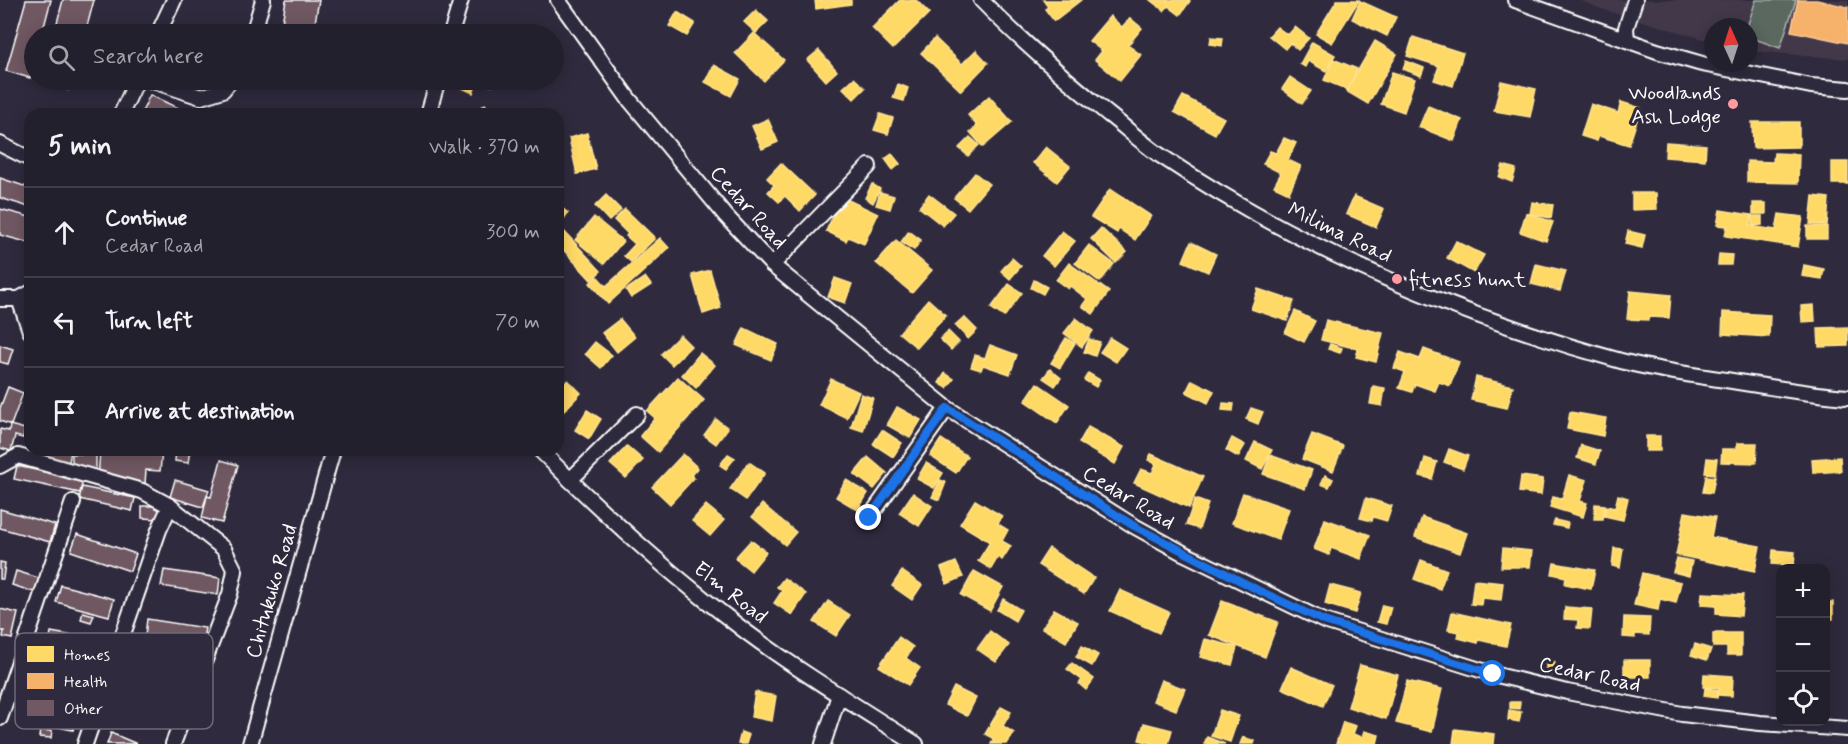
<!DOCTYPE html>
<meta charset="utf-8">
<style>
:root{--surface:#23202e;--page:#2b2836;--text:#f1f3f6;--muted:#a3a3aa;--line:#403e4a}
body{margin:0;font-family:Mynerve,sans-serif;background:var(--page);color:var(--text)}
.controls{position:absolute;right:18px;bottom:18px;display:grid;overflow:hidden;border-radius:12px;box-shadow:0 3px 15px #0003}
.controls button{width:54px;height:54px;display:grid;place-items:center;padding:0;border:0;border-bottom:2px solid var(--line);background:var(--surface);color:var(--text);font:30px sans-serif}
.compass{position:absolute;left:1704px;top:18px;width:54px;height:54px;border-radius:50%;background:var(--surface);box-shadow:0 3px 15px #0003;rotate:357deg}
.stop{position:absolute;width:18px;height:18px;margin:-14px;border:4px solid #1a73e8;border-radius:50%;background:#fff}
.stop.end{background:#1a73e8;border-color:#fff;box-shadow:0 2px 6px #0008}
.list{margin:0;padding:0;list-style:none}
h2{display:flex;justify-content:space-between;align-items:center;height:78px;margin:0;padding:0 24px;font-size:26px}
h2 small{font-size:20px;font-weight:400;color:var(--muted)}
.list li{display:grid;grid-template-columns:39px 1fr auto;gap:18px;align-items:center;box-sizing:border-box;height:90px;padding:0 24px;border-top:2px solid var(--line)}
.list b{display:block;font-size:22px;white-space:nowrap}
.list p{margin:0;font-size:20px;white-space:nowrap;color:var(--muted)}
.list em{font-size:20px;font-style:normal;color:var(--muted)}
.icon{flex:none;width:33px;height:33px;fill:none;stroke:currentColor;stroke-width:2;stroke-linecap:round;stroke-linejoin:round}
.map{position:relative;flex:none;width:1848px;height:744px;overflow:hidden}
.search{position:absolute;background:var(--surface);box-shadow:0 3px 15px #0003;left:24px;top:24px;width:540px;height:66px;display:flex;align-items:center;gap:15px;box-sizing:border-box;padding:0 21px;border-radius:33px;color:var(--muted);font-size:22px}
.panel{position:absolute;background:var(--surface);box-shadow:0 3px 15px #0003;left:24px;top:108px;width:540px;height:348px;border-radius:18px}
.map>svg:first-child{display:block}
.built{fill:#423848}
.green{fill:#5a685e;stroke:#acb4ae;stroke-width:1.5}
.homes{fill:#ffd966;stroke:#ffe494;stroke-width:1.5}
.health{fill:#f6b26b;stroke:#f9c997;stroke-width:1.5}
.building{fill:#705962;stroke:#fff;stroke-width:1.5}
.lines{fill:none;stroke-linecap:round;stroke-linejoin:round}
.minor-casing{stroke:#fff;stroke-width:18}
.minor{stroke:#2f2a3d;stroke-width:14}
.route{stroke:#1a73e8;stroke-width:8}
.poi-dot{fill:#ff9aa2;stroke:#2f2a3d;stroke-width:2}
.labels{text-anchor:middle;stroke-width:6;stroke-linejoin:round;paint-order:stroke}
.poi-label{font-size:21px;fill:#fff;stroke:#2f2a3d;text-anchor:end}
.street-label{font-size:21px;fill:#fff;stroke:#2f2a3d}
.key{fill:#2f2a3d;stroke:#6d6a77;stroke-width:1.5}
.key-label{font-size:16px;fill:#fff}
</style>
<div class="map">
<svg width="1848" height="744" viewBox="0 0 1848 744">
<rect width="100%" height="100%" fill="#2f2a3d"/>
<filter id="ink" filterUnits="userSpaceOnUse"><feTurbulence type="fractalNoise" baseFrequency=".0167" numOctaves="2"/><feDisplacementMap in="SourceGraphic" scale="12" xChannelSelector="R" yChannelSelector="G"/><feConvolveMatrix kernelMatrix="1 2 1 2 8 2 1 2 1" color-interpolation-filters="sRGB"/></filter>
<g filter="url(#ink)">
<path class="built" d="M1579 0H1848V59L1749 51V27H1713V42L1601 9Z"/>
<path class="green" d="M1756 0H1796L1780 48 1749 37V27H1747Z"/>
<g class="homes">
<path d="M815 0H851V4L816 9Z"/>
<path d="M900 0H916L929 13 893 49 872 28Z"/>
<path d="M1043 0H1081L1054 21 1045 9 1048 7Z"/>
<path d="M1150 0H1189L1190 1 1180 15 1168 6 1164 11Z"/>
<path d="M1337 0H1359L1332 43 1316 34Z"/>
<path d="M1360 1 1396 17 1387 36 1352 19Z"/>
<path d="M756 10 768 21 756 33 744 22Z"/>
<path d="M677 12 695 23 687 36 669 26Z"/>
<path d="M1110 16 1122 27 1130 18 1142 28 1128 45 1141 55 1120 81 1095 60 1102 51 1089 41Z"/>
<path d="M1277 27 1288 35 1295 27 1309 38 1298 50 1290 43 1285 49 1269 36Z"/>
<path d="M754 33 784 60 764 81 735 53Z"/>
<path d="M1211 37 1223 38 1222 46 1210 44Z"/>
<path d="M1413 37 1463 53 1453 86 1434 80 1439 66 1407 56Z"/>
<path d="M935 38 962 64 976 50 988 63 961 91 921 53Z"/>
<path d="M1375 41 1397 54 1368 104 1346 91Z"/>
<path d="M1312 42 1335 55 1326 71 1308 61 1305 67 1300 64Z"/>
<path d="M819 50 837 71 826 81 807 60Z"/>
<path d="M1333 59 1357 69 1348 90 1324 80Z"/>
<path d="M1406 61 1424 68 1421 76 1403 69Z"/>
<path d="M714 65 740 79 731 96 705 82Z"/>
<path d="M1392 72 1415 79 1404 112 1381 104Z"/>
<path d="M1290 77 1311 91 1302 104 1282 89Z"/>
<path d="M854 78 865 88 854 99 843 88Z"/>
<path d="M464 80 477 84 473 93 460 87Z"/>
<path d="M489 80H530L490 86Z"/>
<path d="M1501 81 1536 89 1530 117 1494 111Z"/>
<path d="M898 84 908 88 904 101 893 98Z"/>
<path d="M989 96 1012 122 983 147 970 132 977 126 968 115Z"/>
<path d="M1183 96 1224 118 1215 134 1174 112Z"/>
<path d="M1621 102 1641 108 1629 145 1599 136 1597 141 1581 136 1591 104 1618 113Z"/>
<path d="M485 104 493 114H473Z"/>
<path d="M1428 106 1462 120 1454 141 1419 127Z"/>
<path d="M880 114 893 118 888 134 874 130Z"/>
<path d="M768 119 778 142 762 149 752 126Z"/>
<path d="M1752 122H1799V147L1753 148Z"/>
<path d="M587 133 596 169 577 174 569 138Z"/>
<path d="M970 137 979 145 968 156 959 148Z"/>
<path d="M1284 138 1296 143 1288 160 1301 166 1289 193 1274 186 1281 173 1263 164 1270 151 1276 153Z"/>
<path d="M1666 142 1706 145 1705 160 1665 157Z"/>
<path d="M1046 147 1070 166 1057 182 1033 163Z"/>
<path d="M1774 153 1799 154 1798 183 1747 182V161L1773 162Z"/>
<path d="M892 154 900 164 893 170 885 159Z"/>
<rect x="1832" y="162" width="16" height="22"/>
<path d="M781 163 815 195 800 211 785 196 779 202 768 192 774 185 767 178Z"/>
<path d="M1503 165 1516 169 1512 182 1499 177Z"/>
<path d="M975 173 989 184 968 209 954 198Z"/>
<path d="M872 184 880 189 873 203 865 198Z"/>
<path d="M1110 189 1151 216 1135 240 1119 229 1117 233 1091 217Z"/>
<path d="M880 192 894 196 890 209 876 205Z"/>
<path d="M1632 193H1656L1657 209 1632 210Z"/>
<path d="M929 194 954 213 943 226 919 207Z"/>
<path d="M606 195 621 210 609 221 595 206Z"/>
<path d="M1354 196 1384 209 1376 227 1346 214Z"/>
<path d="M1813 196 1829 198 1827 225 1810 224Z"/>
<path d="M842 197 878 214 864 244 848 237 846 241 826 231Z"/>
<path d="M1532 202 1553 205 1551 218 1530 214Z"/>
<rect x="1753" y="203" width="13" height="11"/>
<path d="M558 205 568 213 558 227Z"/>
<path d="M625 209 655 238 631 262 624 256 635 244 626 236 628 234 614 220Z"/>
<path d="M1720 210 1752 215 1750 226 1776 230 1779 214 1803 217 1798 247 1725 236 1727 226 1717 225Z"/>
<path d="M1526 213 1553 222 1546 241 1520 232Z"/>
<path d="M1752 216H1762V225L1752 226Z"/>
<path d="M594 217 623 241 604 264 575 240Z"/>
<rect x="1807" y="226" width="20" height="13"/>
<path d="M561 228 601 271 591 280 558 244V230Z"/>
<path d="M1101 228 1127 252 1116 263 1091 239Z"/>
<path d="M909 231 921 240 914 250 901 242Z"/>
<path d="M1062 231 1075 241 1054 266 1042 256Z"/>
<path d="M1628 231 1645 235 1642 248 1625 244Z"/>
<path d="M660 238 669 248 608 304 590 283 597 276 606 286Z"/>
<path d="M896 240 932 270 912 293 876 263Z"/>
<path d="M1456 241 1484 255 1474 273 1447 258Z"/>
<path d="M1191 242 1216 254 1208 272 1183 261Z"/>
<path d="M1089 245 1114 264 1100 282 1075 263Z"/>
<path d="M1719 254 1732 255 1731 265H1718Z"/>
<path d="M1012 258 1021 266 1010 279 1001 271Z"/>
<path d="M1069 263 1109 292 1093 314 1082 306 1087 299 1070 286 1068 289 1056 280Z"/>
<path d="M1536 264 1566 271 1560 291 1531 284Z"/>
<path d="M1804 265 1824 269 1822 279 1802 276Z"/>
<path d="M710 270 721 308 703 314 692 275Z"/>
<path d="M645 277 651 285 631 298 626 290Z"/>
<path d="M835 278 852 284 845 303 828 297Z"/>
<path d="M1034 280 1047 287 1043 294 1031 288Z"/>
<path d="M1009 284 1022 293 1004 317 991 308Z"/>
<path d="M1258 289 1294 301 1287 321 1251 309Z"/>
<path d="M1630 291 1671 295 1669 318 1649 317 1648 320 1627 319Z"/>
<path d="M928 299 946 315 917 348 899 333Z"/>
<path d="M1814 305 1815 321 1802 322 1801 306Z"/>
<path d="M1295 311 1315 321 1304 342 1285 333Z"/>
<path d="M1723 312 1770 315 1769 337 1722 334Z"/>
<path d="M964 317 977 330 968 339 955 325Z"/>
<path d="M1076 318 1093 331 1082 347 1064 333Z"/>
<path d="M620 319 635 337 617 352 602 333Z"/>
<path d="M1326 320 1383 333 1376 362 1356 357 1358 349 1321 340Z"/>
<path d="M1848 327V346L1819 347 1818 328Z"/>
<path d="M744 328 778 344 771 360 736 345Z"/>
<path d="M948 331 959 342 951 350 940 339Z"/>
<path d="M680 335 691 346 672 365 661 354Z"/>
<path d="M1066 338 1075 343 1060 368 1051 363Z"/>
<path d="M1110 338 1126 348 1116 362 1100 352Z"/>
<path d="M1089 339 1100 342 1095 356 1084 352Z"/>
<path d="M595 342 612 355 601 368 585 354Z"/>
<path d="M1330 344 1342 348 1340 353 1328 349Z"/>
<path d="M990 345 1017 355 1010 374 983 365 981 370 971 367 975 355 985 358Z"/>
<path d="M1424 349 1459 362 1450 386 1439 382 1435 391 1415 384 1412 392 1399 388 1405 372 1394 368 1400 352 1420 359Z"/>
<path d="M700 353 715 365 696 388 682 375Z"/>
<path d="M1050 369 1061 378 1055 386 1043 378Z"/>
<path d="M945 373 954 379 947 388 939 383Z"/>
<path d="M1088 373 1100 380 1096 387 1084 380Z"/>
<path d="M678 377 704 400 658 452 640 436 655 418 647 411Z"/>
<path d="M1476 377 1513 386 1507 408 1471 400Z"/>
<path d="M831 379 859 392 847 418 819 405Z"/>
<path d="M568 380 581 393 563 412 558 407V389Z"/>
<path d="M1192 380 1214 391 1208 403 1186 392Z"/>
<path d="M1037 383 1069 405 1057 423 1025 401Z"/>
<path d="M1373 386 1385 388 1382 406 1370 404Z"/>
<path d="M861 394 873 398 863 431 851 427Z"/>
<path d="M1223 403 1234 404 1233 411 1222 410Z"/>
<path d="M897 407 921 420 910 438 887 425Z"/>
<path d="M1251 408 1263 412 1258 424 1246 419Z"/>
<path d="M587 410 601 419 589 439 575 430Z"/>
<path d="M1570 412 1606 418 1603 436 1567 429Z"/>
<path d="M716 419 728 428 716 444 704 435Z"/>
<path d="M1088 427 1124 447 1115 464 1079 443Z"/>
<path d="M882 430 902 443 893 457 873 444Z"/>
<path d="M1312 434 1343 446 1333 471 1302 459Z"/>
<rect x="1646" y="436" width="14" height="15"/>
<path d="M1232 438 1245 445 1238 457 1226 450Z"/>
<path d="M941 439 967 456 956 473 930 456Z"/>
<path d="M1255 442 1272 450 1262 469 1246 461Z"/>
<path d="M1737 443H1757L1756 463 1721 462 1722 449H1737Z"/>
<path d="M1581 445 1600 451 1596 464 1577 458Z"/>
<path d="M627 446 643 460 626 478 610 464Z"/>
<path d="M1449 449 1468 456 1463 469 1444 462Z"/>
<path d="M683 454 698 468 691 475 694 478 670 504 652 487Z"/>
<path d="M728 454 735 458 726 469 720 465Z"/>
<path d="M1151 454 1203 477 1189 508 1134 483 1141 469 1152 473 1156 464 1148 460Z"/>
<path d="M1270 455 1312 470 1305 489 1263 474Z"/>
<path d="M868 457 887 473 874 489 854 474Z"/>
<path d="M1840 457 1841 471 1813 473 1812 459Z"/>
<path d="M1425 458 1437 462 1432 479 1420 476Z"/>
<path d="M1707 458 1717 459 1715 474 1705 473Z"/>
<path d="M749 462 765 473 746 500 730 489Z"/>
<path d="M926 463 943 473 934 488 917 479Z"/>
<path d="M1325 475 1333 479 1329 487 1321 484Z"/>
<path d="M1569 475 1587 480 1580 501 1587 503 1583 517 1550 507 1553 497 1562 499Z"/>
<path d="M1521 476 1543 479 1541 495 1519 492Z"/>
<path d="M1706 476 1715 477 1712 493 1703 492Z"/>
<path d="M846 480 868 493 858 510 836 497Z"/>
<path d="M940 480 946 482 939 500 932 497Z"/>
<path d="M913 493 932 506 919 526 899 513Z"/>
<path d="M1243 493 1289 509 1278 540 1232 523Z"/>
<path d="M1618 495 1628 498 1623 520 1604 516 1606 506 1615 508Z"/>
<path d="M1366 498 1392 506 1387 521 1373 517 1372 521 1360 518Z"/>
<path d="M1195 499 1208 504 1199 529 1186 525Z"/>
<path d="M975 500 1002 516 998 524 1008 530 1002 541 1011 546 1002 560 998 557 991 569 978 561 990 542 960 524Z"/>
<path d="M762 504 796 532 785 545 752 517Z"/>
<path d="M1595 504 1605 505 1603 519H1594Z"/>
<path d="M706 505 724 520 710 536 692 521Z"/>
<path d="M1685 512 1715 517 1711 537 1760 546 1755 571 1676 555Z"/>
<path d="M1422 517 1467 533 1460 553 1415 537Z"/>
<path d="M1325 519 1370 535 1361 559 1331 548 1329 555 1314 549Z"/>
<path d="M1555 520 1568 523 1567 528 1553 525Z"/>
<path d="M751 540 766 552 751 571 735 558Z"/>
<path d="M1049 548 1094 578 1084 594 1038 565Z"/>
<path d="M1503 548 1532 551 1530 567H1501Z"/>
<path d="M1614 548 1623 549 1620 568 1612 566Z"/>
<path d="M1773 550 1795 552 1794 566 1772 564Z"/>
<path d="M1677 558 1692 561 1689 576 1673 572Z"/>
<path d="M1421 560 1447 570 1440 589 1414 579Z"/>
<path d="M956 562 963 577 947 584 941 568Z"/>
<path d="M1554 563 1595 570 1591 589 1565 584 1566 577 1552 574Z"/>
<path d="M902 571 922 585 912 600 892 586Z"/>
<path d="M974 571 1003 587 990 611 961 595Z"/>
<path d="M1642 573 1681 582 1676 603 1660 599 1658 610 1634 605Z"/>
<path d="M784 578 806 594 792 615 774 603 782 591 777 587Z"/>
<path d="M1474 580 1503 583 1501 600 1482 598 1481 605 1471 604Z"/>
<path d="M1330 585 1361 593 1355 613 1325 604Z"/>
<path d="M1120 590 1169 612 1159 633 1110 611Z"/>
<path d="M1702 593 1743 595 1741 616 1716 614V606L1701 605Z"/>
<path d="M1003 599 1021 610 1015 621 997 610Z"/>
<path d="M828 601 850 615 836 636 814 622Z"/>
<path d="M1222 601 1278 622 1265 657 1209 635Z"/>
<path d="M1833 602V619H1826V603Z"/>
<path d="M1382 605 1391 607 1386 624 1377 622Z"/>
<path d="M1565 607 1592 609 1590 629 1577 628 1578 620 1564 619Z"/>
<path d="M1054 609 1078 622 1066 642 1042 628Z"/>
<path d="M1452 612 1511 625 1506 646 1479 640 1478 643 1458 638 1459 632 1448 630Z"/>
<path d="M1624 617 1650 618 1649 635 1635 634V638L1623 637Z"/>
<path d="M990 631 1009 645 996 662 977 649Z"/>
<path d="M1713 633H1741V655H1727V647H1713Z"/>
<path d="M899 637 913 647 906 658 920 668 908 685 879 666Z"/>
<path d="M1205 639 1237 647 1232 665 1200 657Z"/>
<path d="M1695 644 1711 649 1707 660 1691 655Z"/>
<path d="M1082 646 1098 655 1092 666 1076 657Z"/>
<rect x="1624" y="660" width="26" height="17"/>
<path d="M1547 661 1555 662 1553 675 1545 674Z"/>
<path d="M1072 663 1094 679 1086 690 1079 684 1082 680 1067 669Z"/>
<path d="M1360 665 1398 675 1386 719 1348 707Z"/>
<path d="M1291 667 1332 685 1323 706 1282 688Z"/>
<path d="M1704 674 1733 676 1732 696 1718 695 1719 688 1703 687Z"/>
<path d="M1161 680 1185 689 1176 710 1153 701Z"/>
<path d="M1407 681 1442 689 1432 732 1396 723Z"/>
<path d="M954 687 976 698 967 716 945 705Z"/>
<path d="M1705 688 1718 690 1717 698 1704 696Z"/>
<path d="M755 692 776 696 772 721 751 717Z"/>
<path d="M1510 702H1520L1519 709 1510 708Z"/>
<path d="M1001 707 1011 712 1003 726 1014 733 1007 744H991L994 739 985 734Z"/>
<path d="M1220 710 1239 716 1230 742 1211 736Z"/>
<path d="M1509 710 1521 712 1519 722 1508 720Z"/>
<path d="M1343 722 1356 726 1353 734 1362 737 1364 731 1379 735 1377 744H1336Z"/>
<path d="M1144 723 1172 730 1168 744H1155L1139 740Z"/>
<path d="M1455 729 1494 734 1493 744H1453Z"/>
<path d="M741 732 749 735 746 744H738Z"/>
<path d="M1207 737 1225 744H1204Z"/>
<path d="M1243 737 1255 741 1254 744H1240Z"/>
</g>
<path class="health" d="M1798 0H1817L1848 7V43L1791 31Z"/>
<g class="building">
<path d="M26 0H51L42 34H34V60L30 78 6 71Z"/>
<path d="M63 0H94L85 34H54Z"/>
<path d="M286 0H319L313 34H280Z"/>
<path d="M41 80H72L69 90 40 82Z"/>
<path d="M150 95 191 114H141Z"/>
<path d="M0 178 30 188 29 207 0 198Z"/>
<path d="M0 209 30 217V243L0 235Z"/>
<path d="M0 345 13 349 8 364 0 362Z"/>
<path d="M8 387 23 393 11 425 0 421V408Z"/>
<path d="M10 425 25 429 23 438 15 436 11 451 0 448V429L9 431Z"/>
<path d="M31 450H71L69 462 30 456Z"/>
<path d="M82 450H96V470L72 471V454H82Z"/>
<path d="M100 450 162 452 160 471 146 470 145 484 98 480Z"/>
<path d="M176 450H190L188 463 175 461Z"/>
<path d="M221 460 238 465 222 523 202 518 207 496 211 497Z"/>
<path d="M17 466 83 480 80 493 14 479Z"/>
<path d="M175 480 209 490 203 507 170 497Z"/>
<path d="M82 487 135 498 132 511 79 499Z"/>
<path d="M142 506H160L159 519 142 518Z"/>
<path d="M0 509 55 525 50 542 0 528Z"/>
<path d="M77 534 136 554 130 571 71 551Z"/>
<path d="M0 562 5 563 3 579H0Z"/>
<path d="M164 570 220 578 218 595 161 586Z"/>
<path d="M16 571 45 580 40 594 12 585Z"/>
<path d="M61 585 114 599 109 616 56 602Z"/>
<path d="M0 609 18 613 12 639 3 637 4 631H0Z"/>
<path d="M83 612 94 615 91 622 81 619Z"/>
<path d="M147 619 205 628 202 645 145 636Z"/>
<path d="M51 632 102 641 100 657 48 648Z"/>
<path d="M121 692 184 716 177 733 114 708Z"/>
<path d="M25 702 77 712 73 730 29 721V725L20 723Z"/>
<path d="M40 730 52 731 51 738 39 737Z"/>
<path d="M111 733 137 744H107Z"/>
</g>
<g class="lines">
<defs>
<g id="minor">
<path d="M558 0 628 98 726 216 772 265 947 408 1134 526 1183 553 1324 621 1493 674 1567 692 1682 714 1760 723 1848 729"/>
<path d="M981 0C1021 41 1064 78 1108 114 1125 127 1141 142 1158 154 1299 248 1457 316 1621 361 1663 372 1708 377 1751 384 1783 389 1815 395 1848 397"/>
<path d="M1515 0 1657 51 1702 64 1811 86 1848 89"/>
<path d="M158 34 174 0"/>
<path d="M253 34 263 0"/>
<path d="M451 34 461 0"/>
<path d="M1627 40 1626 28 1635 0"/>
<path d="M150 80 201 97 223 90 231 80"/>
<path d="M121 114 137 80"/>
<path d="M428 114 438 80"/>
<path d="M0 144 30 159"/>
<path d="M772 265 869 166"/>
<path d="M0 299H19L30 293"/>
<path d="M19 299 30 331"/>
<path d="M540 450C604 515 672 576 745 631 800 672 858 707 916 744"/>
<path d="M0 466 18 456 142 491 170 506 224 549 235 571 230 594 173 744"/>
<path d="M570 480 637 414"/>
<path d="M869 518 947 408"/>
<path d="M0 718 73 502"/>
<path d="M85 744 159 530 170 506"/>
<path d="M250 744 333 450"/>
<path d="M823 744 839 695"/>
</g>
</defs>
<use href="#minor" class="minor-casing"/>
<use href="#minor" class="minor"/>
</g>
</g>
<g class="lines" filter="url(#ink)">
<path class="route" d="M869 518 947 408 1134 526 1258 590 1324 621 1493 674"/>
</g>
<g class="poi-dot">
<circle cx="1733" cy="104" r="6"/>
<circle cx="1397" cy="279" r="6"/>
</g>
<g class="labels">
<g class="poi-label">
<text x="1721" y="99">Woodlands<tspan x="1721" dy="24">Ash Lodge</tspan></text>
<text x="1409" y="286" text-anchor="start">fitness hunt</text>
</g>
<g class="street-label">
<text transform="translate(749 207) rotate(48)" y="7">Cedar Road</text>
<text transform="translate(1340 232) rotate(26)" y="7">Milima Road</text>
<text transform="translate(1129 497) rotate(31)" y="7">Cedar Road</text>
<text transform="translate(271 591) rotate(-74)" y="7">Chitukuko Road</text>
<text transform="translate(731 592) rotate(38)" y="7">Elm Road</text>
<text transform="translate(1590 674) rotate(12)" y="7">Cedar Road</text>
</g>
</g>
<rect x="15" y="633" width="198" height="96" rx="9" class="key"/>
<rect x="27" y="646" width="27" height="16" fill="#ffd966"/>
<rect x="27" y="673" width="27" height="16" fill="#f6b26b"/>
<rect x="27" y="700" width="27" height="16" fill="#705962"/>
<g class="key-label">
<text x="64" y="660">Homes</text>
<text x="64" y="687">Health</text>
<text x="64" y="714">Other</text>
</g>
</svg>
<div class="controls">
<button>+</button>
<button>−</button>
<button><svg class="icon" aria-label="locate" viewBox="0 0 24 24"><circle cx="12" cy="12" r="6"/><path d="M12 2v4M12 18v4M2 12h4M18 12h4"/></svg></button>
</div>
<svg class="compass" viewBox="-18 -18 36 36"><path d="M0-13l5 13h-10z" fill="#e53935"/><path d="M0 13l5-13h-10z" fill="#a3a3aa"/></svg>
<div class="stop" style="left:1493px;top:674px"></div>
<div class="stop end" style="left:869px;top:518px"></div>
<div class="search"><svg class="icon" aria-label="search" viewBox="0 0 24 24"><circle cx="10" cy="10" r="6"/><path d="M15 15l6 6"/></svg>Search here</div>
<section class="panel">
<h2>5 min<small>Walk · 370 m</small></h2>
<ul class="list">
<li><svg class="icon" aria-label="ahead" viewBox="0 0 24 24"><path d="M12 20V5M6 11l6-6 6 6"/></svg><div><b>Continue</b><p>Cedar Road</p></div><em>300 m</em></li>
<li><svg class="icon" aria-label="left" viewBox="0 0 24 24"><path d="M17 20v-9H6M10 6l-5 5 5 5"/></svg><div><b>Turn left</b></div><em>70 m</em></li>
<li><svg class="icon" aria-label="arrive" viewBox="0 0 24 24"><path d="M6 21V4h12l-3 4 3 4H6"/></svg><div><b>Arrive at destination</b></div></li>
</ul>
</section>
</div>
